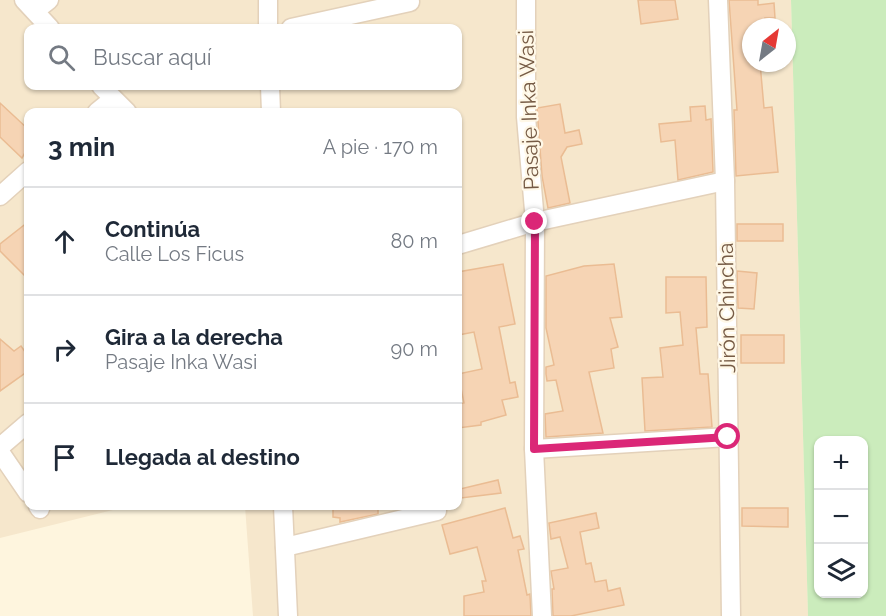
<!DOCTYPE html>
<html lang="es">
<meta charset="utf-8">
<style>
:root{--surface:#fff;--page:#f2f2f3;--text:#1f2937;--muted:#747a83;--line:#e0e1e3}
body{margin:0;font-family:Raleway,sans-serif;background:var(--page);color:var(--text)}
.controls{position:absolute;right:18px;bottom:18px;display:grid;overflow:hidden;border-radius:12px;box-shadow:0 2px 4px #0004}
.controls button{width:54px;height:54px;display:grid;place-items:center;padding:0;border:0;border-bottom:2px solid var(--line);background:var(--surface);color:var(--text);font:30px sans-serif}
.compass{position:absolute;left:742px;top:18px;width:54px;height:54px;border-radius:50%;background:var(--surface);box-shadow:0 2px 4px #0004;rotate:31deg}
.stop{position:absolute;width:18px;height:18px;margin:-14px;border:4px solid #db2777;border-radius:50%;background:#fff}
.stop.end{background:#db2777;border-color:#fff;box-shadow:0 2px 6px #0008}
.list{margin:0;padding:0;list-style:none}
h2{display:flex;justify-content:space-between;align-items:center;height:78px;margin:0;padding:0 24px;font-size:26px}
h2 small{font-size:20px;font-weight:400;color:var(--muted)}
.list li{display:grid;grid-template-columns:39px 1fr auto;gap:18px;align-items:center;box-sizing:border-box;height:108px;padding:0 24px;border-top:2px solid var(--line)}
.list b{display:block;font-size:22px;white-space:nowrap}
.list p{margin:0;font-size:20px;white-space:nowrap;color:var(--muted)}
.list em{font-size:20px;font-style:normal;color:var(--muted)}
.icon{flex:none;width:33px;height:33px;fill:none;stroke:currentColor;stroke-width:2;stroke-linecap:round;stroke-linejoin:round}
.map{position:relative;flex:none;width:886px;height:616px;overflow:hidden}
.search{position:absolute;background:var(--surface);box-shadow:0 2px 4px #0004;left:24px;top:24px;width:438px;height:66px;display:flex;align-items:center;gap:15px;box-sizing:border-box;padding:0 21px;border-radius:12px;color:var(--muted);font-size:22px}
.panel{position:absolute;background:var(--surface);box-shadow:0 2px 4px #0004;left:24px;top:108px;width:438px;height:402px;border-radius:12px}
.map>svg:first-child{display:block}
.residential{fill:#f6e7cc;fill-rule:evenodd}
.green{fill:#cbecbc;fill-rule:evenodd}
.building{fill:#f6d4b4;stroke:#eabc93;stroke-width:1.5}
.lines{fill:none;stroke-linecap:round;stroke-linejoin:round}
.minor-casing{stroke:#e3d1ba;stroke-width:21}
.minor{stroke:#fff;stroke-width:18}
.route{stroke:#db2777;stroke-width:8}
.labels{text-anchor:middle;stroke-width:4.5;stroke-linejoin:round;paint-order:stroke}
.street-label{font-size:21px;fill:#765b45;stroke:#fff8e7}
</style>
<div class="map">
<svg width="886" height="616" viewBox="0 0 886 616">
<rect width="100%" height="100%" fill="#fef5de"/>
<path class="residential" d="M0 0H791L808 616H253L245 506H458V112H28V506H129L0 538ZM751 27H787V63H751ZM28 28H458V86H28Z"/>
<path class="green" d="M791 0H886V616H808ZM818 440H864V594H818Z"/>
<g class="building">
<path d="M638 0H675L678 19 641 24Z"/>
<path d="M729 0H758V5L774 3 775 18H765L767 27H751V63H760L764 108 772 107 778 172 736 176 734 110H737Z"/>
<path d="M0 103 28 129V147L22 158 0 137Z"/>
<path d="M560 104 565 133 579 130 582 144 567 147 561 157 570 203 548 208 542 176 537 108Z"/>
<path d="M705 106 706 120 711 119 713 172 678 180 675 140 661 142 659 124 691 121 690 107Z"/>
<path d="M28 222V279L0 251V244Z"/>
<rect x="737" y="224" width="46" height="17"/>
<path d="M503 264 515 324 499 327 510 383 515 382 518 397 502 400 506 415 481 422V425L458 428V404L464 403 458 374 482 369 474 332 458 335V272Z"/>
<path d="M614 264 622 317 610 318 618 347 611 349 614 368 589 372 603 433 546 437 545 414 563 411 556 380 547 381 546 374V367L554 365 546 328V276L584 266Z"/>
<path d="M737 271 757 273 754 309 738 308Z"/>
<path d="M666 277H706L707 327 696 328 700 374H708L712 427 645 431 642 378 663 377 660 348 683 345 680 312 666 313Z"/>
<rect x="741" y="335" width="43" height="28"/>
<path d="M0 339 14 351 21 346 28 356V371L0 391Z"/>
<path d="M498 480 501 493 461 498 460 489Z"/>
<path d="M333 506H378V514L340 522V518L333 517Z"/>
<path d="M505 508 513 538 520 536 524 549 518 550 527 595 530 594 531 616H464V596L484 592 482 581H486L477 547 450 554 442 525Z"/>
<path d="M742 508H788V527L742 526Z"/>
<path d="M596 513 599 528 580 532 586 564 591 563 595 582 606 580 608 591 620 588 624 605 571 616H553L552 589H554L551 571 568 568 560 537 551 539 549 523Z"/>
</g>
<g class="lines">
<defs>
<g id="minor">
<path d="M24 0 50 28"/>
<path d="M268 0V28"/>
<path d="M526 0V117L535 222 534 449 542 616"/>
<path d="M718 0 725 181 731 616"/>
<path d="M35 11 49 0"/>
<path d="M291 28 410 2"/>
<path d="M101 86 127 112"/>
<path d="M270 86 271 112"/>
<path d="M97 112 113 99"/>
<path d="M0 196 28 171"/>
<path d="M458 245 535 222 725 181"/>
<path d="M0 447 28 423"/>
<path d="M534 449 728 437"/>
<path d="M0 452 28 493"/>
<path d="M38 506 40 509"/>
<path d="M283 506 288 616"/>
<path d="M285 547 437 511"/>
</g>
</defs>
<use href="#minor" class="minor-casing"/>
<use href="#minor" class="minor"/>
</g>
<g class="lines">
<path class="route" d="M535 222 534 449 728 437"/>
</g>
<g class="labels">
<g class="street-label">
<text transform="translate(529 110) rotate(-92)" y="7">Pasaje Inka Wasi</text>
<text transform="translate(727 308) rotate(-91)" y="7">Jirón Chincha</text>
</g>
</g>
</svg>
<div class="controls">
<button>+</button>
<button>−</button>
<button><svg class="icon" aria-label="layers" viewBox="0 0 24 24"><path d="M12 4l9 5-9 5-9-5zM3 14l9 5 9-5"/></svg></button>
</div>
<svg class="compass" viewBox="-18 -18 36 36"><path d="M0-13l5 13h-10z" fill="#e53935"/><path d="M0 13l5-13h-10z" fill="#747a83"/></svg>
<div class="stop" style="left:728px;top:437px"></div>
<div class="stop end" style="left:535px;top:222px"></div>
<div class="search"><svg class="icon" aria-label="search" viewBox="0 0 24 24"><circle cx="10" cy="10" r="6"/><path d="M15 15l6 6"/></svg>Buscar aquí</div>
<section class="panel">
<h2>3 min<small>A pie · 170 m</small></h2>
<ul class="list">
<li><svg class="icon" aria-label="ahead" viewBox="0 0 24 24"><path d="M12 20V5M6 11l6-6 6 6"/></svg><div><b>Continúa</b><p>Calle Los Ficus</p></div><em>80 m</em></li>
<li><svg class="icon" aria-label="right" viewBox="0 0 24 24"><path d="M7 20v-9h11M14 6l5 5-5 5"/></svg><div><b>Gira a la derecha</b><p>Pasaje Inka Wasi</p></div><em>90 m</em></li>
<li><svg class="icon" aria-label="arrive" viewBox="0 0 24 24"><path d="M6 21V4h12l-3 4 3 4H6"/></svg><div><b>Llegada al destino</b></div></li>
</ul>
</section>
</div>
